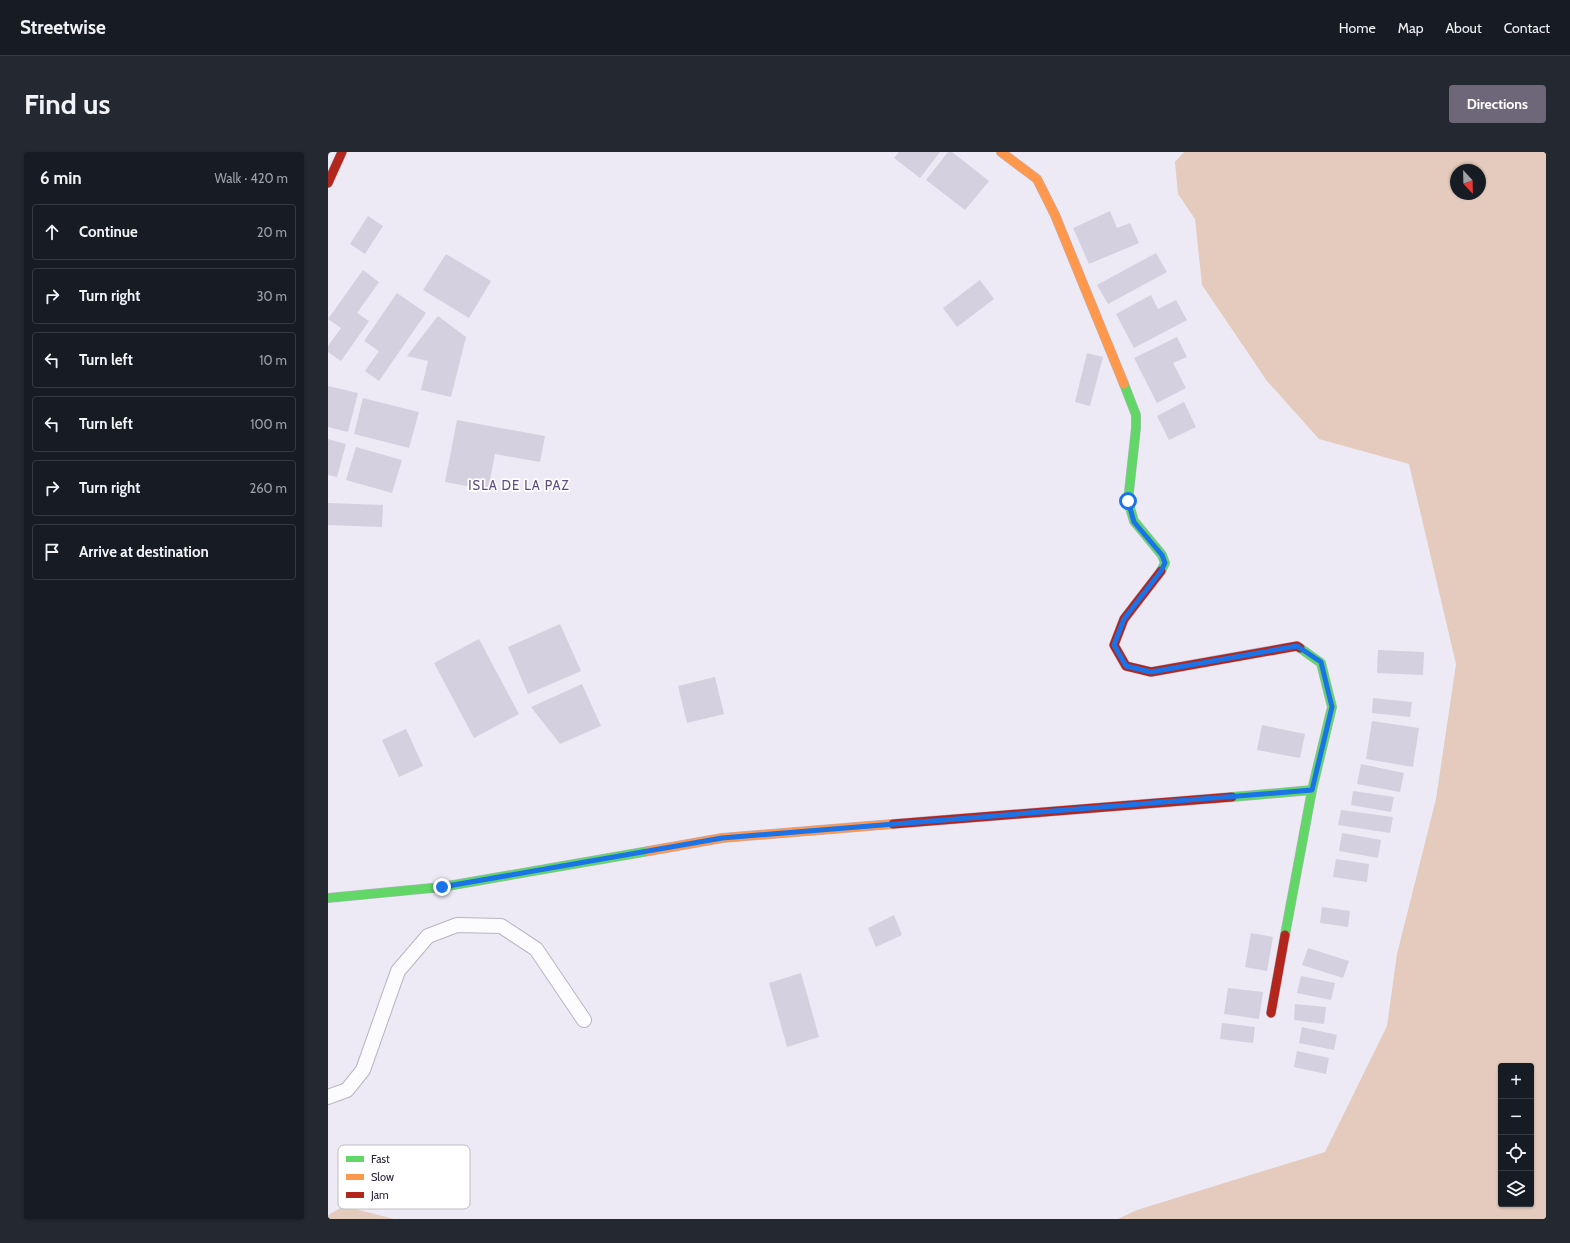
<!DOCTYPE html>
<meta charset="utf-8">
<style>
:root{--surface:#171b24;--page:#242831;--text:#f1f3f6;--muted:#9ea1a6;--line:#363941;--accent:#6e677a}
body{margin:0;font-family:Cabin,sans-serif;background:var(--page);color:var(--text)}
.controls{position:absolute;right:12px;bottom:12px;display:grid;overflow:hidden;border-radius:4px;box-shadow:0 1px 3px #0004}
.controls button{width:36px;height:36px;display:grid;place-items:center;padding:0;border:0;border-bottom:1px solid var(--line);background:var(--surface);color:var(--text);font:20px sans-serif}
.compass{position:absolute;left:1122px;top:12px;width:36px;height:36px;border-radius:50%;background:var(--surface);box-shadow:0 1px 3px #0004;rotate:158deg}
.stop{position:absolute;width:12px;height:12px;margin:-9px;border:3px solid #1a73e8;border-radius:50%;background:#fff}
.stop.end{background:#1a73e8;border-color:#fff;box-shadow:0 1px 4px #0008}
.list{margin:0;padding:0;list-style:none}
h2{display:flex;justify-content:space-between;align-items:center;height:52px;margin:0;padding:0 16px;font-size:17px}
h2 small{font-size:13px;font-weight:400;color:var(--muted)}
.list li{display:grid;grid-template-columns:26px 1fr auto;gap:12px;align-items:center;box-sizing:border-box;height:56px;margin:0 8px 8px;padding:0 8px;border:1px solid var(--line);border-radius:4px}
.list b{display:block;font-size:15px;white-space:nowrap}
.list em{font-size:13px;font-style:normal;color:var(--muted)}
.icon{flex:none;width:22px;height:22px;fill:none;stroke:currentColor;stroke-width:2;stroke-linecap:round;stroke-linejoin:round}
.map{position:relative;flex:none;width:1218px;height:1067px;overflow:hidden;border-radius:4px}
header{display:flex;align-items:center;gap:24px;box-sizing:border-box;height:56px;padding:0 20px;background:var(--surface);border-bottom:1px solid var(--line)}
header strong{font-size:19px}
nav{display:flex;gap:22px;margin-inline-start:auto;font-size:14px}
.intro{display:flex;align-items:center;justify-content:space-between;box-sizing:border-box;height:96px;padding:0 24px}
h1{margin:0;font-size:28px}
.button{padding:10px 18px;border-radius:4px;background:var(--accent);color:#fff;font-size:14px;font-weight:700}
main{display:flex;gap:24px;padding:0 24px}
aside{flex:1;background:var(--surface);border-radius:4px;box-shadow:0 1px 3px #0004}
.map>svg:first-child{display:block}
.green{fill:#e4cbbd;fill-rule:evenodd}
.building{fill:#d4d0e0}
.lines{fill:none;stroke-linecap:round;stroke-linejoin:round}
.lane-casing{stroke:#b8b4c3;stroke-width:16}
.fast-casing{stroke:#b8b4c3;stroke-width:10}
.slow-casing{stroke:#b8b4c3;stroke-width:10}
.jam-casing{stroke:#b8b4c3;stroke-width:10}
.lane{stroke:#fcfcfe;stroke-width:14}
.fast{stroke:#63d668;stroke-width:9}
.slow{stroke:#ff974d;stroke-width:9}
.jam{stroke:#b3261e;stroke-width:9}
.route{stroke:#1a73e8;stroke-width:5}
.labels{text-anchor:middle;stroke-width:3.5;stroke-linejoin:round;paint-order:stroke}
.neighbourhood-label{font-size:13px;letter-spacing:1px;fill:#5e4c80;stroke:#fff}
.key{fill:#fff;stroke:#bfbcc3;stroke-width:1}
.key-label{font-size:11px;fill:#292138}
</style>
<header>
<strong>Streetwise</strong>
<nav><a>Home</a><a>Map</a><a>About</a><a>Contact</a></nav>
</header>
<div class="intro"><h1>Find us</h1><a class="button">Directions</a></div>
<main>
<aside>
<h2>6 min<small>Walk · 420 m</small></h2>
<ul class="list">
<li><svg class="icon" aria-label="ahead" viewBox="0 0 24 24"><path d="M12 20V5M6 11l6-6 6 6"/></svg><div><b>Continue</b></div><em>20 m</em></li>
<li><svg class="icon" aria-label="right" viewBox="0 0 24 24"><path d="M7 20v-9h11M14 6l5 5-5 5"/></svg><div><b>Turn right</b></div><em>30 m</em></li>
<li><svg class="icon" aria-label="left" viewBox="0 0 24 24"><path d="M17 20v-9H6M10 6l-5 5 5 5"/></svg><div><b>Turn left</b></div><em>10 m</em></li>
<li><svg class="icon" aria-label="left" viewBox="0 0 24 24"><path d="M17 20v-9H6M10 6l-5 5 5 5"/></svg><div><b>Turn left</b></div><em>100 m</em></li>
<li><svg class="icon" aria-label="right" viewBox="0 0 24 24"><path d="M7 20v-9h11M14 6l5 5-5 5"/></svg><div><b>Turn right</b></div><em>260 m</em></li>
<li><svg class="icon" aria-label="arrive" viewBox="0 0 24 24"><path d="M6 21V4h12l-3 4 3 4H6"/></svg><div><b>Arrive at destination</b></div></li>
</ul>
</aside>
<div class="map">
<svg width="1218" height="1067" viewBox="0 0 1218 1067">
<rect width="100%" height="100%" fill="#edeaf6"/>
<g class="green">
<path d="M856 0H1218V1067H790L809 1058 997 1000 1059 874 1069 802 1108 647 1128 512 1081 312 991 287 939 229 874 133 867 67 850 42 847 10ZM1128 18H1152V42H1128ZM1173 914H1203V1052H1173Z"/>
<path d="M16 1054 66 1067H0V1063Z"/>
</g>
<g class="building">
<path d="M571 0H612L592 26 566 6Z"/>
<path d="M620 0H624L661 29 637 58 598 28Z"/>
<path d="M782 59 789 76 802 71 811 91 761 112 745 76Z"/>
<path d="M40 64 55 74 37 102 22 92Z"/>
<path d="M828 101 839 120 780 152 769 133Z"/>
<path d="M118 102 163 129 141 166 95 138Z"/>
<path d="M35 118 51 130 29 161 41 169 13 209 0 200V194L13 176 0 167Z"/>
<path d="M652 128 666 147 629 175 615 156Z"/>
<path d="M69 141 98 161 51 229 37 219 51 199 36 189Z"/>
<path d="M823 143 830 157 848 148 859 168 806 196 788 162Z"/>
<path d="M110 164 138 185 123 245 93 238 100 209 79 204Z"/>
<path d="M849 185 859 205 845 211 858 236 829 251 806 206Z"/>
<path d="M759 201 775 205 762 254 747 250Z"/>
<path d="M0 234 30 241 20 280 0 275Z"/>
<path d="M35 246 91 260 81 296 26 282Z"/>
<path d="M856 250 868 275 841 288 829 264Z"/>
<path d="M129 268 217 284 212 310 167 302 160 338 117 330Z"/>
<path d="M0 287 18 292 9 325 0 323Z"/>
<path d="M28 295 74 308 64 341 18 328Z"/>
<path d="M0 351 55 353 54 375 0 373Z"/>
<path d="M232 472 253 519 200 542 180 495Z"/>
<path d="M151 487 191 562 146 586 106 511Z"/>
<path d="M1050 498 1096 500 1095 523 1049 521Z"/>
<path d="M387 525 396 562 359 571 350 534Z"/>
<path d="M254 532 273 574 232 592 203 555Z"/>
<path d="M1045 546 1084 550 1082 565 1044 561Z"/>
<path d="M1044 569 1091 576 1085 615 1038 607Z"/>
<path d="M934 573 977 582 972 606 929 598Z"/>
<path d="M78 577 95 614 71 625 54 588Z"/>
<path d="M1033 612 1076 621 1072 640 1029 632Z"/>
<path d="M1025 639 1066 645 1063 660 1023 653Z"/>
<path d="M1013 658 1065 665 1062 681 1010 673Z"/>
<path d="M1014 681 1053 688 1050 706 1011 699Z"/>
<path d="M1008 707 1041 712 1039 730 1005 725Z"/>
<path d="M994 755 1022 759 1020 775 992 771Z"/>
<path d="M566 763 574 783 548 795 540 776Z"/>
<path d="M923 781 945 785 939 819 917 815Z"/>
<path d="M980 796 1021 809 1015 826 974 813Z"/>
<path d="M473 821 491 885 459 895 441 831Z"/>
<path d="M973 824 1007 831 1003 848 969 841Z"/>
<path d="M900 836 935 840 931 867 896 862Z"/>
<path d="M967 852 998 855 996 872 966 868Z"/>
<path d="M894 871 927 875 925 891 892 887Z"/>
<path d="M974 875 1009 883 1006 898 971 891Z"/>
<path d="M969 899 1001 906 998 922 966 915Z"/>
</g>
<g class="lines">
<defs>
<path id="lane" d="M0 945 19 938 35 918 70 819 100 784 129 773 173 774 208 797 256 868"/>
<g id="fast">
<path d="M796 232 808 263V276L800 349 806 369 834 403 837 411 833 419"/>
<path d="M904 645 984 638"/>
<path d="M0 746 114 735 321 699"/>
<path d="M957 783 984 638 1004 555 993 511 972 496"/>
</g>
<g id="slow">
<path d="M673 0 709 27 727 63 796 232"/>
<path d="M321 699 394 686 565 672"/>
</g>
<g id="jam">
<path d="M0 31 14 0"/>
<path d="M833 419 796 467 786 493 798 514 823 520 969 494 972 496"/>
<path d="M565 672 904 645"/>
<path d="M943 861 957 783"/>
</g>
</defs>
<use href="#lane" class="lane-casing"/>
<use href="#fast" class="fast-casing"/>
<use href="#slow" class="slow-casing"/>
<use href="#jam" class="jam-casing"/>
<use href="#lane" class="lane"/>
<use href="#fast" class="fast"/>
<use href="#slow" class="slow"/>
<use href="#jam" class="jam"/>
</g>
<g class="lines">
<path class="route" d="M114 735 394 686 984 638 1004 555 993 510 969 494 823 520 798 514 786 493 796 467 833 419 837 411 834 403 806 370 800 349"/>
</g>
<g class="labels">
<g class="neighbourhood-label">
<text x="191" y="338">ISLA DE LA PAZ</text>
</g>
</g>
<rect x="10" y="993" width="132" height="64" rx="6" class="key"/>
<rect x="18" y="1004" width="18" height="6" fill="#63d668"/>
<rect x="18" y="1022" width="18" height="6" fill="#ff974d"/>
<rect x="18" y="1040" width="18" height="6" fill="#b3261e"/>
<g class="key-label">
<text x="43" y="1011">Fast</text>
<text x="43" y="1029">Slow</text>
<text x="43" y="1047">Jam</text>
</g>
</svg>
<div class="controls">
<button>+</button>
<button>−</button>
<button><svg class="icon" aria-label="locate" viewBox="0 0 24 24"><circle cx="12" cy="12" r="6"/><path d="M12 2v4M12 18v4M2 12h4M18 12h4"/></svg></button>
<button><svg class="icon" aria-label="layers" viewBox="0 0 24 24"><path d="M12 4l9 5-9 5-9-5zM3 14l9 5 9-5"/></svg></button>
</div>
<svg class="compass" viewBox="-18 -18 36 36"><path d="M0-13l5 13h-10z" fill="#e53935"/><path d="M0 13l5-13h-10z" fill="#9ea1a6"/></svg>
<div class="stop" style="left:800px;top:349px"></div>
<div class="stop end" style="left:114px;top:735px"></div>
</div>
</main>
